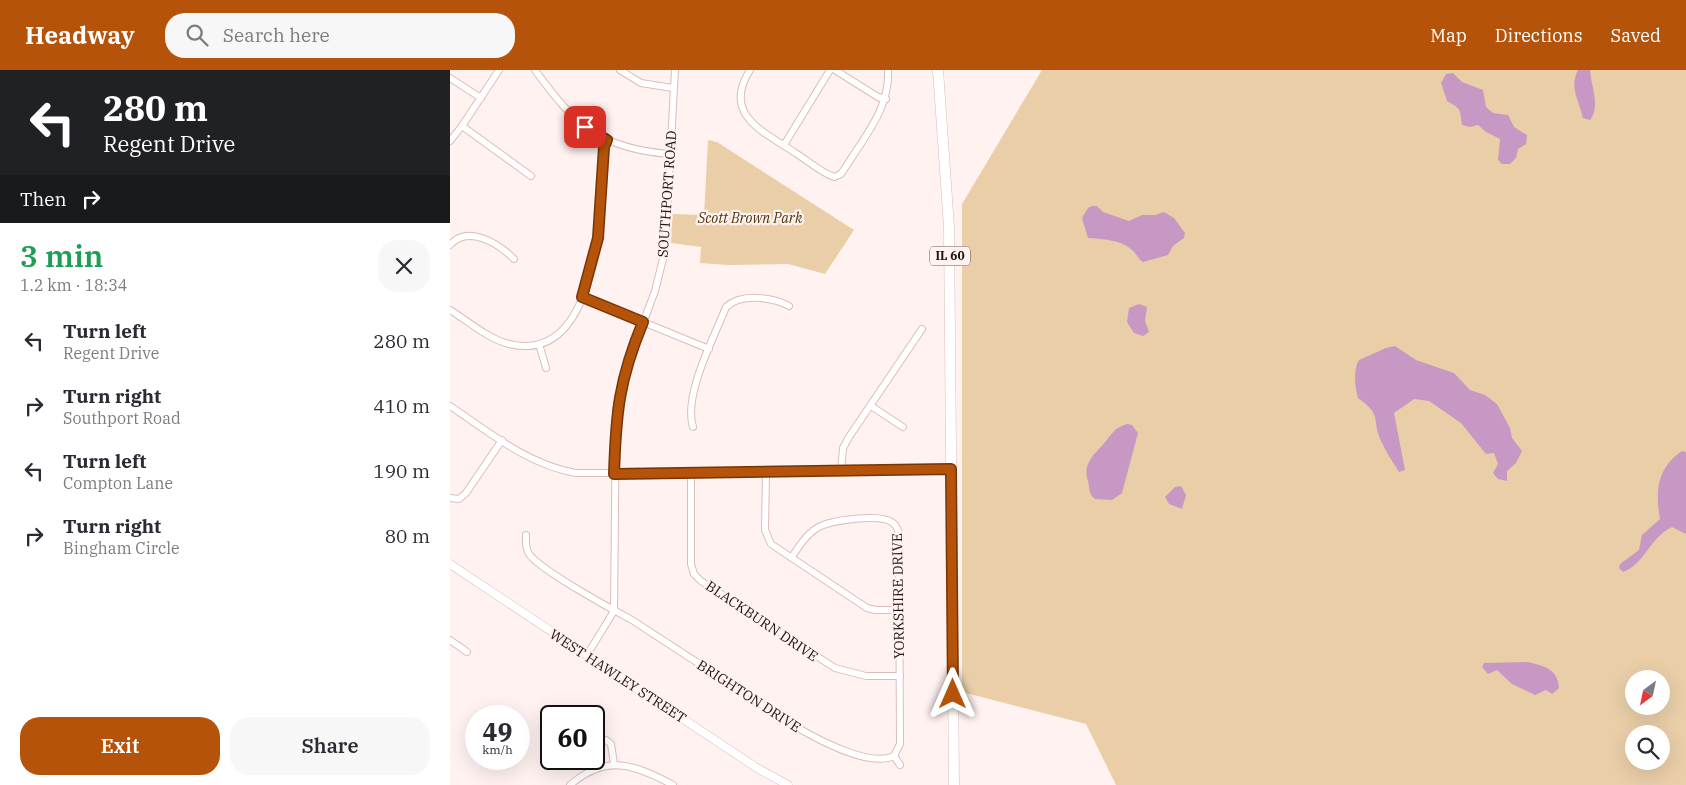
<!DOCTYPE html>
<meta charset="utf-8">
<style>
:root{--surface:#fff;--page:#f7f7f7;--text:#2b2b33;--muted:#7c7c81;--accent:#b45309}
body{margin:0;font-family:"IBM Plex Serif",serif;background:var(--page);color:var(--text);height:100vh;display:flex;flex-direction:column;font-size:19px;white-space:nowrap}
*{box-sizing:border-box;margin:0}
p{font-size:16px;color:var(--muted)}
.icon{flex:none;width:28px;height:28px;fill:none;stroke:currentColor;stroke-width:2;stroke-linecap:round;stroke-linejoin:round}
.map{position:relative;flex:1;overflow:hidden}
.sheet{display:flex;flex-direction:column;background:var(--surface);width:450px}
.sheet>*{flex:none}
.hud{background:#202124;color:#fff;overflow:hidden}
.needle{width:32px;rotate:213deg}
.tools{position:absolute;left:1175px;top:600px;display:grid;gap:10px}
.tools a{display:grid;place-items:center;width:45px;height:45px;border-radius:50%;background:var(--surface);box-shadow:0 5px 20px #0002;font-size:25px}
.speed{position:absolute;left:15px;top:635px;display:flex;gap:10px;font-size:25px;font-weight:700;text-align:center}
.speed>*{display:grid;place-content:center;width:65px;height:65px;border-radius:50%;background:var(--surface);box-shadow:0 5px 20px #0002;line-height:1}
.speed small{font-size:12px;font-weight:400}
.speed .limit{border:2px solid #111;border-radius:8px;background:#fff;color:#111}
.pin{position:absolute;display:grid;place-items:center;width:42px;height:42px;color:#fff;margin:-21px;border-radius:10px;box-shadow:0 2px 8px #0006}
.me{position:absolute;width:55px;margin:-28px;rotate:0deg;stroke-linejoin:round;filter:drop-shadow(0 0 4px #0008)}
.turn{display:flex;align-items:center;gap:18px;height:105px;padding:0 20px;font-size:22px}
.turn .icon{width:65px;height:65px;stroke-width:2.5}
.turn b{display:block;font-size:35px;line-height:42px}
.then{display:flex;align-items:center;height:48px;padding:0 20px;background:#0003;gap:10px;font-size:19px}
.round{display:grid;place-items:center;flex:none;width:52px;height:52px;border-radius:20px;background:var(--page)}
.head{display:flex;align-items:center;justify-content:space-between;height:85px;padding:0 20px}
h1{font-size:30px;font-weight:600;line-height:38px;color:#1e9e55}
.cta{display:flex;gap:10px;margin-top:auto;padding:10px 20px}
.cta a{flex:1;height:58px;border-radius:20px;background:var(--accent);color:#fff;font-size:20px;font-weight:600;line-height:58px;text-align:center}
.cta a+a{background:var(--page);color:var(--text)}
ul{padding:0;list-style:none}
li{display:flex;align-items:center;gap:15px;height:65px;padding:0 20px}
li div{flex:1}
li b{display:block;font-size:19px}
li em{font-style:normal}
header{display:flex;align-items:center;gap:30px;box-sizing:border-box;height:70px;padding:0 25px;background:var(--accent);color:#fff}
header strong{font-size:24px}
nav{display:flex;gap:28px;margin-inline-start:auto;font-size:18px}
.search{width:350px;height:45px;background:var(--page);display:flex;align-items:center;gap:12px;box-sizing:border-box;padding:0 18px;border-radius:20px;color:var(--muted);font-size:19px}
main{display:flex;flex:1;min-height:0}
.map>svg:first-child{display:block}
.green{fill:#e9cea8;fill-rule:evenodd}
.water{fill:#c798c4}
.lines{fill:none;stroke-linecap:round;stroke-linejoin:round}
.minor-casing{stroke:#dcbdbb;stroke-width:8}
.tertiary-casing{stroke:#dcbdbb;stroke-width:9}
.primary-casing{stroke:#dcbdbb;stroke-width:11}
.minor{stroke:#fff;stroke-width:6}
.tertiary{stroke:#fff;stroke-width:8}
.primary{stroke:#fff;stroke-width:10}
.route-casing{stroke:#753606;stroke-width:12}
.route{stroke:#b45309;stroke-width:9}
.labels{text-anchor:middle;stroke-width:4.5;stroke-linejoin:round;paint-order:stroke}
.shield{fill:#fff2f1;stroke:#625756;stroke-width:1}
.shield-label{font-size:12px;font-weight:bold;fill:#1f1514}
.street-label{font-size:14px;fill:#1f1514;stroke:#fff2f1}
.park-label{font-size:14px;font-style:italic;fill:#4e3509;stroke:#fff2f1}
</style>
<header>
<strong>Headway</strong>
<div class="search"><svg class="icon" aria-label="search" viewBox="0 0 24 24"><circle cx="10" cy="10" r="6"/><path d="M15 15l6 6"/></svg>Search here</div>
<nav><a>Map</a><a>Directions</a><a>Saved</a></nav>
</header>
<main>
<section class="sheet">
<div class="hud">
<div class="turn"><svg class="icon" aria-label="left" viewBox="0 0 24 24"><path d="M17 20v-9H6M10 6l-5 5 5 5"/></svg><div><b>280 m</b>Regent Drive</div></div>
<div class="then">Then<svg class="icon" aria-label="right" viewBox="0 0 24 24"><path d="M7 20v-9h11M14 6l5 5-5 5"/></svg></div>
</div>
<div class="head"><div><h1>3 min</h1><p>1.2 km · 18:34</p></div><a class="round"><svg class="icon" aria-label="close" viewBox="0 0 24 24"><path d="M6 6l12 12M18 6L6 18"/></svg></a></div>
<ul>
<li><svg class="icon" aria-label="left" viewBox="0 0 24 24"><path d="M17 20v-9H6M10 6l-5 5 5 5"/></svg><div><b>Turn left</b><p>Regent Drive</p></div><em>280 m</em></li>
<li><svg class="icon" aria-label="right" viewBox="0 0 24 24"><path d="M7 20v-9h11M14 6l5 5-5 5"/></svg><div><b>Turn right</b><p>Southport Road</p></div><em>410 m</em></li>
<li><svg class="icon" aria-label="left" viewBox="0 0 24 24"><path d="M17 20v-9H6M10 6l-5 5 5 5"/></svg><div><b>Turn left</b><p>Compton Lane</p></div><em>190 m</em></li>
<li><svg class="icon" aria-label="right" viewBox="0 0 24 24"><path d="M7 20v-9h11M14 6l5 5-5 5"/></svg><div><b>Turn right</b><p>Bingham Circle</p></div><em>80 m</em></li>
</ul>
<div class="cta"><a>Exit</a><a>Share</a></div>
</section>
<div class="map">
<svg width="1236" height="715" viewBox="0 0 1236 715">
<rect width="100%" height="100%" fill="#fff2f1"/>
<g class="green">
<path d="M 592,0 L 1236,0 L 1236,715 L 666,715 L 636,654 L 512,622 L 512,134 ZM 1184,609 L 1211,609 L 1211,636 L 1184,636 ZM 1184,664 L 1211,664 L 1211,691 L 1184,691 Z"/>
<path d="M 258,70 L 267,72 L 404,160 L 375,204 L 338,194 L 278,195 L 250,193 L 251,177 L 221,173 L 222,144 L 254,145 Z"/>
</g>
<g class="water">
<path d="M 1128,0 L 1140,0 C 1141,16 1151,37 1140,50 L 1133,48 C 1129,30 1119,18 1128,0 Z"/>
<path d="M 1003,3 L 1012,12 L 1033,20 L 1036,37 L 1043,43 L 1058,45 L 1064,57 L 1077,65 L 1076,74 L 1068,79 L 1066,88 L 1060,94 L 1052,94 L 1048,90 L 1050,69 L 1036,62 L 1028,55 L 1020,57 L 1012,55 C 1010,38 1011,39 997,31 L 991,13 L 996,4 Z"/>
<path d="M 642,136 L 647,136 L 653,142 L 679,151 L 692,145 L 705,145 L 714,142 L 724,148 L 735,163 L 734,168 L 723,176 L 718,185 L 693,192 C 688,189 687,184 682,180 C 672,170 652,169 638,168 L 632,148 L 638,138 Z"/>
<path d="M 689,234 L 697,237 L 695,251 L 699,262 L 693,266 L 684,263 L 677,252 L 679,238 Z"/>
<path d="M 945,276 L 966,290 L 1004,303 L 1020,320 L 1035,325 L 1047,334 L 1060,358 L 1062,368 L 1072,381 L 1066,393 L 1057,401 L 1057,411 L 1048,409 L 1043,403 L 1048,394 L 1044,383 L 1036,384 L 1011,353 L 979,331 L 964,329 L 944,343 L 955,400 L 949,402 C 943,392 936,382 931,371 C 921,348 933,346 908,328 C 905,318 903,299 909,290 L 936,278 Z"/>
<path d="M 677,354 L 682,355 L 688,363 L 672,423 L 662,430 L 645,429 C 638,423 640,419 638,411 C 632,393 645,384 656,371 C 663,362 666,357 677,354 Z"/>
<path d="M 1232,381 L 1236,382 L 1236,464 L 1222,457 C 1200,467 1195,494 1173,502 L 1169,498 L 1170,494 L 1189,480 L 1192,465 L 1210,449 C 1205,421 1207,398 1232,381 Z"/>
<path d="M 731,416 L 736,425 L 732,439 L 719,434 L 715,427 L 725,417 Z"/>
<path d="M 1078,592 C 1094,596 1108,599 1109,618 L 1102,624 L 1096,620 L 1085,625 L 1062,614 L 1047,600 L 1038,604 L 1032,597 L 1034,593 Z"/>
</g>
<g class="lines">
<g class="minor-casing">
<g id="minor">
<path d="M 85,0 C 124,54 150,79 220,84"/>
<path d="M 170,0 L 191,13 L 223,18"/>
<path d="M 300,0 C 272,44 312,61 344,82 C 357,90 370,102 384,107 L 391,104 L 395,98 C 415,66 440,38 438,0"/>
<path d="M 385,0 L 428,27 L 436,29"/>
<path d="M 0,8 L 31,28"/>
<path d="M 12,56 L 81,106"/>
<path d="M 0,71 L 12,56 L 49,0"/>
<path d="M 334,75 L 380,0"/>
<path d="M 0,175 C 18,154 49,174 64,189"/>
<path d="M 132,227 L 259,279"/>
<path d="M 0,240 C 18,251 38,269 59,274 C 151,296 151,133 154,77 L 157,70"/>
<path d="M 89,274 L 96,298"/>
<path d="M 0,336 C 39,362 78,395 126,403 L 316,403 L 501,399"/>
<path d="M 421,336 L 453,357"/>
<path d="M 243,357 C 233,325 264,268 276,237 C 291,223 323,227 339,236"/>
<path d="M 391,401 L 393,378 L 399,367 L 472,259"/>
<path d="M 241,403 L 241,494 L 244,504 L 251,511 L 385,598 L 416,606 L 450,606"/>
<path d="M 316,403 L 315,460 L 321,474 L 417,538 L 426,540 L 449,540"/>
<path d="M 0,428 L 9,429 L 16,423 L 52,370"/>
<path d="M 76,465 C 76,472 75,478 79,484 C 90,500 163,540 182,550 L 343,655 C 365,668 419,698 444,686 L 450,674 L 449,471 C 449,464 449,458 443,453 C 432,443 380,450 367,458 C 356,465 349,476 342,487"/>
<path d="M 0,570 L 17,582"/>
<path d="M 137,585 L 164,541 L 166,340 L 174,304 L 205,221 L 215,181 L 225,0"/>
<path d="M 444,686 L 450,695"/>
<path d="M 150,697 L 146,676 L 149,671 L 156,670 L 161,674 L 164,694"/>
<path d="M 120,715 C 156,684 184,694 223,715"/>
</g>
</g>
<g class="tertiary-casing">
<path id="tertiary" d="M 0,494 L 307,698 L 338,715"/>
</g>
<g class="primary-casing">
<path id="primary" d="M 488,0 L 499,157 L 504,715"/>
</g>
<use href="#minor" class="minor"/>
<use href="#tertiary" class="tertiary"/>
<use href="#primary" class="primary"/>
</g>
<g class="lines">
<g class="route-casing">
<path id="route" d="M 135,57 L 157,70 L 154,77 L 148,168 L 132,227 L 193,252 C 169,310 166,342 164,404 L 501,399 L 503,624"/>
</g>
<use href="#route" class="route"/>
</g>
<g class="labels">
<rect class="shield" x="480" y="176.5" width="40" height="19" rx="4"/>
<g class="shield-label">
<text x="500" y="190">IL 60</text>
</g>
<g class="street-label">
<text transform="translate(217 124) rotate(-86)" y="5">SOUTHPORT ROAD</text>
<text transform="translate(448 526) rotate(-91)" y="5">YORKSHIRE DRIVE</text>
<text transform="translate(312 551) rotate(34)" y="5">BLACKBURN DRIVE</text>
<text transform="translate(168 606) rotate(33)" y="5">WEST HAWLEY STREET</text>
<text transform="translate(299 626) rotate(33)" y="5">BRIGHTON DRIVE</text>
</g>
<g class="park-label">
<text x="300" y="153">Scott Brown Park</text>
</g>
</g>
</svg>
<div class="tools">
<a><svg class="needle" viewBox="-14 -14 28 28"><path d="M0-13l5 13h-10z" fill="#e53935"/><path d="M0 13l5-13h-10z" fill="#7c7c81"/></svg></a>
<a><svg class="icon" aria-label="search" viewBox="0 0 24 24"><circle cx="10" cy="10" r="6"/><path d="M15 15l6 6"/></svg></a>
</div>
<div class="speed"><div>49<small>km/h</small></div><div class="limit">60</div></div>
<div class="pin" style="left:135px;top:57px;background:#d93025"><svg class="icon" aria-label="arrive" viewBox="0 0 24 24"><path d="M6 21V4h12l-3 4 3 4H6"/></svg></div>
<svg class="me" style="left:503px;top:624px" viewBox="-20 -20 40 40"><path d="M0-17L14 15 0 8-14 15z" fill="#b45309" stroke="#fff" stroke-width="4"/></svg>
</div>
</main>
